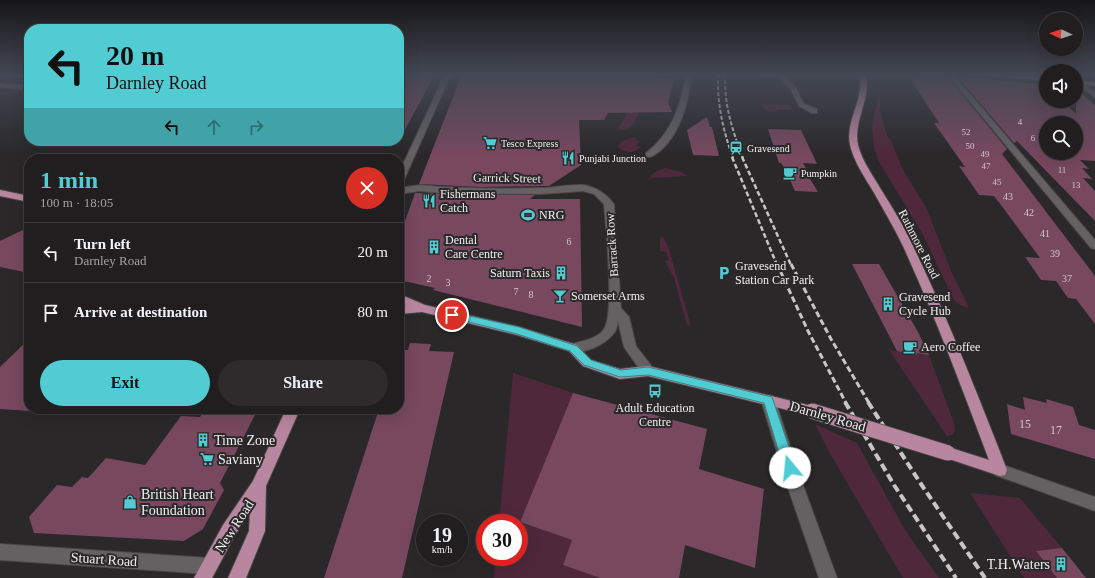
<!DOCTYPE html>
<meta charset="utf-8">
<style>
:root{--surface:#201e1f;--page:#2d2b2c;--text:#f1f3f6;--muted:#a2a2a4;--line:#3d3c3d;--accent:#51ccd3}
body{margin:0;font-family:Georgia,serif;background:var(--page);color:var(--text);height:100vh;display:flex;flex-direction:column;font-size:15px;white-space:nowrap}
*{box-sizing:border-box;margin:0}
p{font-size:13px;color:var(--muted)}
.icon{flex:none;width:22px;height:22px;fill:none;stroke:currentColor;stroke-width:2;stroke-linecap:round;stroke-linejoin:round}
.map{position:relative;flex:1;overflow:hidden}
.details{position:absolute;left:24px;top:154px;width:380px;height:260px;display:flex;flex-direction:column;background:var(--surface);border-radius:16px;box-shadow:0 4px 16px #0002,0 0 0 1px var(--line)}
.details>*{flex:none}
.top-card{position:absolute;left:24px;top:24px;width:380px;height:122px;border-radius:16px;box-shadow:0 4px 16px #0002,0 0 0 1px var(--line);background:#51ccd3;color:#111;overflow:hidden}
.needle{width:26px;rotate:274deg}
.controls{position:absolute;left:1039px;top:12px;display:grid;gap:8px}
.controls a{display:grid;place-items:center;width:44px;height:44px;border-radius:50%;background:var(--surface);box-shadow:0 4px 16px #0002,0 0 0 1px var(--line);font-size:20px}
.speed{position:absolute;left:416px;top:514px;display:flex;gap:8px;font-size:20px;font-weight:700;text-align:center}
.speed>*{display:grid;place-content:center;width:52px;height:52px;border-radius:50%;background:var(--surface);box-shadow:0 4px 16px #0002,0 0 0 1px var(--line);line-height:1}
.speed small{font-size:10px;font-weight:400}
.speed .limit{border:6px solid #d22;background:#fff;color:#111}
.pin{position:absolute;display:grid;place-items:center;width:34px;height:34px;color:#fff;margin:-17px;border:2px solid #fff;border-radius:50%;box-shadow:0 1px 4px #0007}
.me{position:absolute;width:44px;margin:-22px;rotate:343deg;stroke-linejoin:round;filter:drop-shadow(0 0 3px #0008)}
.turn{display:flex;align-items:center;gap:14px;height:84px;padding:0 16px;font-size:18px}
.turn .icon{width:52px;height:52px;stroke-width:2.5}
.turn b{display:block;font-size:28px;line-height:34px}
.lanes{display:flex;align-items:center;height:38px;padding:0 16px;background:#0003;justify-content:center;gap:20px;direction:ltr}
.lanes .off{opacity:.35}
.round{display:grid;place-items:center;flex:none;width:42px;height:42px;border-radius:21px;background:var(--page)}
.head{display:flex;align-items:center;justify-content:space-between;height:68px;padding:0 16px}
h1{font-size:24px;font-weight:700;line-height:30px;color:var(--accent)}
.button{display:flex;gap:8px;margin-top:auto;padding:8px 16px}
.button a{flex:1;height:46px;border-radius:24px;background:var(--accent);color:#111;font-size:16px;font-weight:700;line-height:46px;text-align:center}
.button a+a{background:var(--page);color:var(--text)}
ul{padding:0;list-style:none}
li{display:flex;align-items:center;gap:12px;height:60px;padding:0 16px;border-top:1px solid var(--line)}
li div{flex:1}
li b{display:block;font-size:15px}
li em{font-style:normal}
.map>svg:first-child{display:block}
.green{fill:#4f283b}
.building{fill:#77485e;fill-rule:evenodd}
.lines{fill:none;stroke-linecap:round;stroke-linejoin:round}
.pedestrian-casing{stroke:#484647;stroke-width:2}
.minor-casing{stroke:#484647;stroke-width:2}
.tertiary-casing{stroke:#484647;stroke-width:2}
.secondary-casing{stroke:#484647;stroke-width:2}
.primary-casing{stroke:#484647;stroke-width:2}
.pedestrian{fill:#656163;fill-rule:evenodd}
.minor{fill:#656163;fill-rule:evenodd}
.tertiary{fill:#656163;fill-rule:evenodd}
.secondary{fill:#656163;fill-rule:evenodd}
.primary{fill:#b8869e;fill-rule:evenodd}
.rail-far3{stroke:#c7c5c6;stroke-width:2;stroke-dasharray:4 2;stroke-linecap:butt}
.rail-far2{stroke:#c7c5c6;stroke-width:2.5;stroke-dasharray:5 2.5;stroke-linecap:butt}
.rail-far1{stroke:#c7c5c6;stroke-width:3;stroke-dasharray:6 3;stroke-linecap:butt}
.rail{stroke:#c7c5c6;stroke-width:4;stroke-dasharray:8 4;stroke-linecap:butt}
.primary-bridge-casing{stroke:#484647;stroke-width:17;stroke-linecap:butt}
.primary-bridge{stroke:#b8869e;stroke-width:15}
.route{fill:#51ccd3;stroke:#358589}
.labels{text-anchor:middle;stroke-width:4;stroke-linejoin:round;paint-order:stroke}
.far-number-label{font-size:9px;fill:#d2c5cc}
.far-poi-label{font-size:10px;fill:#f1eff0;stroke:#2a2829;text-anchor:start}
.number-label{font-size:10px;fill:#d2c5cc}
.street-label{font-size:12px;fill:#f1eff0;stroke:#2a2829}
.poi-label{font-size:12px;fill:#f1eff0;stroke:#2a2829;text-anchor:start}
.near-number-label{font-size:12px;fill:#d2c5cc}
.near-street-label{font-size:14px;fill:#f1eff0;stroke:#2a2829}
.near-poi-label{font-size:14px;fill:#f1eff0;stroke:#2a2829;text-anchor:start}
</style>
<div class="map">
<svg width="1095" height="578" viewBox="0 0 1095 578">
<rect width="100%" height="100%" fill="#2a2829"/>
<g class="green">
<path d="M 879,94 L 880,94 L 880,110 L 887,136 L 891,141 L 903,170 L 927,209 L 951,271 L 969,308 L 960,305 L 954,300 L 922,233 L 878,160 L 874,148 L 872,125 Z"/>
<path d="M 761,104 L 790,105 L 792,110 L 777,110 L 777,112 L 767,111 Z"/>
<path d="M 628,111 L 639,112 C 636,121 631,130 621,130 L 619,128 Z"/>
<path d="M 634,137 L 639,142 L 636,146 L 641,147 C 635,154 626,153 619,148 L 618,146 L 621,142 Z"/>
<path d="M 666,168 L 681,172 L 688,176 L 652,178 L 650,176 L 657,171 Z"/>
<path d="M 663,237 L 669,249 L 691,326 L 687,325 L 674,278 L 666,263 L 665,261 L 669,260 L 666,252 L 660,251 L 660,238 Z"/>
<path d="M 889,350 L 917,355 L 917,353 L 929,355 L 954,423 L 955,431 L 952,435 L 947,436 Z"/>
<path d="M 513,373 L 573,393 L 520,522 L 572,540 L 563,565 L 600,578 L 494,578 L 495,557 L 519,557 L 519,523 L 499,523 Z"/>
<path d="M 815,424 L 857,443 L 905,530 L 939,578 L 903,578 L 829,452 Z"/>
<path d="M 970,493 L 1020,498 L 1062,548 L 1036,551 L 1057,578 L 1024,578 Z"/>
</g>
<g class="building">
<path d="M 399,74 L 435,74 L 399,141 Z"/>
<path d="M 462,74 L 657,74 L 659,79 L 674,79 L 668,102 L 672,112 L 608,113 L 604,120 L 579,120 L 581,165 L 549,186 L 480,187 L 419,184 Z"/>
<path d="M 917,74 L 946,75 L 1007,149 L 1002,154 L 1095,276 L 1095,324 L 1076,299 L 1068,298 L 1056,281 L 1041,280 L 1025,257 L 1040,258 L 1004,209 L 994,196 L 979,195 L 959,166 L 965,167 L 934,123 L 939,123 L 909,77 L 920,77 Z"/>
<path d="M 957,76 L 1046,85 L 1046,101 L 1063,101 L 1076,114 L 1076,89 L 1095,105 L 1095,161 L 1080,160 L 1089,169 L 1082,168 L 1092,179 L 1083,178 L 1095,191 L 1095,221 L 1017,141 L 1014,143 ZM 1046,123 L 1076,123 L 1076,153 L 1046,153 Z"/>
<path d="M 707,117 L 710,127 L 712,127 L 719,156 L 693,155 L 687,130 Z"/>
<path d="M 768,129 L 801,130 L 817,164 L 803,163 L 807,170 L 804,169 L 818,192 L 795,191 L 785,169 L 781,163 L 779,163 Z"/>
<path d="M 415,193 L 535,195 L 530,199 L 580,199 L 582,327 L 433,290 L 435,288 L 399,280 L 399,238 Z"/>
<path d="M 29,227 L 29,273 L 0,267 L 0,241 Z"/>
<path d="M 852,264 L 879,264 L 918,332 L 929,355 L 917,353 L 917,355 L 897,351 Z"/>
<path d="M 29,339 L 29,411 L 0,409 L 0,367 Z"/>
<path d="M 410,343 L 431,344 L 429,351 L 454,352 L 402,578 L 324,578 L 379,409 L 399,409 L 399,350 L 408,350 Z"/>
<path d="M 573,393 L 707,429 L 699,469 L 764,489 L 755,568 L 685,545 L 679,578 L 600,578 L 563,565 L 572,540 L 520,522 Z"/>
<path d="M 1023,397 L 1047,403 L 1046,399 L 1073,407 L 1079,425 L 1095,430 L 1095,459 L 1011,434 L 1007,404 L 1025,410 Z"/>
<path d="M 205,409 L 258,409 L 220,483 L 224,490 L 203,529 L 184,541 L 34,533 L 29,517 L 57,485 L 72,487 L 82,477 L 88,478 L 106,458 L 145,465 L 181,416 L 200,417 Z"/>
<path d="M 1062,548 L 1086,578 L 1057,578 L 1036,551 Z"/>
</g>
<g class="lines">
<g class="pedestrian-casing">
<g id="pedestrian">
<path d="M 445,74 L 451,74 L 403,182 L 399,185 L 399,173 Z"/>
<path d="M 0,83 L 29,86 L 29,90 L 0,87 Z"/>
</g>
</g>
<g class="minor-casing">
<g id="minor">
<path d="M 686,74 L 692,74 C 688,101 682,132 660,151 C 655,154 652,158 646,157 L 646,153 C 672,133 681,105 686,74 Z"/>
<path d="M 776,74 L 783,74 L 796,88 L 804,104 L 817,109 L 817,113 L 811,113 L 799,106 L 791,90 Z"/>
<path d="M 947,74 L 953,74 L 1095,240 L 1095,249 L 1091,248 Z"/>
<path d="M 1078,82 L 1082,82 L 1095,92 L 1095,98 L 1078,84 Z"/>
<path d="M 420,185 C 459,189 500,189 540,188 C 554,188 569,184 583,185 C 597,187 606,194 614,204 L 621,308 L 629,317 L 636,346 L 653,368 L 654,371 L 653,374 L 648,376 L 643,374 L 624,347 L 618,321 C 617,325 617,330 614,333 C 605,345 583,355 569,351 L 567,348 L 569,345 C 580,341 597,340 604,329 C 615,313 606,228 604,204 L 594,194 L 583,191 L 541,194 L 439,193 L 420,191 L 399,194 L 399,188 Z"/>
<path d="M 768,395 L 773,396 L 775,400 L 803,485 L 837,578 L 819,578 L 787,485 L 761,400 L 763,396 Z"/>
</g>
</g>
<g class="tertiary-casing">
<path id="tertiary" d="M 1000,464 L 1095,497 L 1095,511 L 995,475 L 993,470 L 995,465 Z"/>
</g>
<g class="secondary-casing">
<path id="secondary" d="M 0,544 L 209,558 L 215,560 L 217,566 L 215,572 L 209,574 L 0,560 Z"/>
</g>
<g class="primary-casing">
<g id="primary">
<path d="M 860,74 L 866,74 C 871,101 853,120 858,145 C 862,161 872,174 880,188 C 892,207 904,226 913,246 C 948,319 978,395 1007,470 L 1005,475 L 1000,476 L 943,457 L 941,453 L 943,449 L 948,447 L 989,460 C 962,388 935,316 903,246 C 894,227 883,209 873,191 C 864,176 854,162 850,145 C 845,120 864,102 860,74 Z"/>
<path d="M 992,74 L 1015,74 L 1046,77 L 1046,81 L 995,76 Z"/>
<path d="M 1076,80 L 1095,82 L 1095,86 L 1076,84 Z"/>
<path d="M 0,190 L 29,196 L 29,202 L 0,196 Z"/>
<path d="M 399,294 L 425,305 L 519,327 L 577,345 L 591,360 L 620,369 L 648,366 L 812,406 L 817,407 L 819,411 L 817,415 L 812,416 L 648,376 L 620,379 L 583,366 L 569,351 L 517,335 L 422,312 L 399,314 L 399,306 L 406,306 L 399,302 Z"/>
<path d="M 286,409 L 300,409 L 266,486 L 265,531 L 246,578 L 228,578 L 249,531 L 250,512 L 235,535 L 212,578 L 194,578 L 223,525 L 253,481 Z"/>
</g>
</g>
<use href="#pedestrian" class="pedestrian"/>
<use href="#minor" class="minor"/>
<use href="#tertiary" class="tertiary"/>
<use href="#secondary" class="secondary"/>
<use href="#primary" class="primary"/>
<g class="rail-far3">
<path d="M 718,74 C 717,104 723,130 733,158"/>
<path d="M 725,74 C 724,104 732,130 743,158"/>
</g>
<g class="rail-far2">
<path d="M 732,157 L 777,265"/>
<path d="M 742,157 L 791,265"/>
</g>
<g class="rail-far1">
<path d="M 777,264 L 808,331 L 846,403"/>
<path d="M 791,264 L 831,339 L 869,403"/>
</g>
<g class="rail">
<path d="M 845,402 L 894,485 L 956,578"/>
<path d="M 868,402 L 921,484 L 985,578"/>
</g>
<g class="primary-bridge-casing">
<path id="primary-bridge" d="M 812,411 L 948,453"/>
</g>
<use href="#primary-bridge" class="primary-bridge"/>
</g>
<linearGradient id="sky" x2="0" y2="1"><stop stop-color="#171617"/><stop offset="0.48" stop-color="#444854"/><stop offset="1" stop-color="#444854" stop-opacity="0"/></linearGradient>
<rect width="1095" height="155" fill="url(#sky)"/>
<path class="route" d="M 452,312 L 519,327 L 577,346 L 591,360 L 621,370 L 648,367 L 772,397 L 796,468 L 794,472 L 790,474 L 785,472 L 764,403 L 648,375 L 620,377 L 584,365 L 570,351 L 517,334 L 449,317 L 447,315 Z"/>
<defs>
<g id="supermarket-bare" transform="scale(1.08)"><path d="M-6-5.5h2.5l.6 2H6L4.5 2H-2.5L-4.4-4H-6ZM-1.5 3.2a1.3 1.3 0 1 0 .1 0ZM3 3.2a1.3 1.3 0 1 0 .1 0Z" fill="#51ccd3" stroke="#2a2829" stroke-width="2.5" paint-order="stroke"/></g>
<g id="station-bare" transform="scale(1.08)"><path d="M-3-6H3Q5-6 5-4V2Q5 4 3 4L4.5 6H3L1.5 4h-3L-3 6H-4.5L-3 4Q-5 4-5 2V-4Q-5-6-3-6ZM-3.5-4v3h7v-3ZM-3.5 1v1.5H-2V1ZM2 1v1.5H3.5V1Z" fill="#51ccd3" stroke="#2a2829" stroke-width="2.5" paint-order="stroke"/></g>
<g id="restaurant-bare" transform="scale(1.08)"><path d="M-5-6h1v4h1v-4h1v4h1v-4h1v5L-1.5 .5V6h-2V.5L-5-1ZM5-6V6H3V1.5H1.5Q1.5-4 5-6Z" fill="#51ccd3" stroke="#2a2829" stroke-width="2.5" paint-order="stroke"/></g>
<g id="cafe-bare" transform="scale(1.08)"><path d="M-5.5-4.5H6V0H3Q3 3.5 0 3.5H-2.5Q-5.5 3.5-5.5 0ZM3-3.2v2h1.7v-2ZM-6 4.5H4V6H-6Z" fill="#51ccd3" stroke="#2a2829" stroke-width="2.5" paint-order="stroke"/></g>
<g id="stadium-bare" transform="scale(1.08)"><path d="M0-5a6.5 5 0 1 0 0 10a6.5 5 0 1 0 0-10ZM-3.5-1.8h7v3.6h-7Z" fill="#51ccd3" stroke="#2a2829" stroke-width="2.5" paint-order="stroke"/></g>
<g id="building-bare" transform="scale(1.08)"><path d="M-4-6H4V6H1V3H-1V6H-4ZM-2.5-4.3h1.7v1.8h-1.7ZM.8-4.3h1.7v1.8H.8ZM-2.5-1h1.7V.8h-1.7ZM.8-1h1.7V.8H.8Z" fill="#51ccd3" stroke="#2a2829" stroke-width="2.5" paint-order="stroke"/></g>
<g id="parking-bare" transform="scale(1.08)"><path d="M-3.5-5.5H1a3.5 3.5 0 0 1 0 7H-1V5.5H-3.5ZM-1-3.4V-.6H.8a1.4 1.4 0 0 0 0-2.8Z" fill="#51ccd3" stroke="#2a2829" stroke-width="2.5" paint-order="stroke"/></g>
<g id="bar-bare" transform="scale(1.08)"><path d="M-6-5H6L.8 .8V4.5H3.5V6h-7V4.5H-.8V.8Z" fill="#51ccd3" stroke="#2a2829" stroke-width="2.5" paint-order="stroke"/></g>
<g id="bus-bare" transform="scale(1.08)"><path d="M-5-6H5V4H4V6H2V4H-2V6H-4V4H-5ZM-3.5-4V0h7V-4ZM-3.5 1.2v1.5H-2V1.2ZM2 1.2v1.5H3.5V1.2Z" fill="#51ccd3" stroke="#2a2829" stroke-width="2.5" paint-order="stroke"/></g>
<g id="shop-bare" transform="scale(1.08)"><path d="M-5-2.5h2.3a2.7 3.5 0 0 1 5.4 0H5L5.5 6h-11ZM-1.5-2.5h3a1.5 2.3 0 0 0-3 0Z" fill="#51ccd3" stroke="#2a2829" stroke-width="2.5" paint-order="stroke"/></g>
</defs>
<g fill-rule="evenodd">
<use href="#supermarket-bare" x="490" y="143"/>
<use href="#station-bare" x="736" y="148"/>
<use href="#restaurant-bare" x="568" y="158"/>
<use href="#cafe-bare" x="790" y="173"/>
<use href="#restaurant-bare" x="429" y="201"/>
<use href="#stadium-bare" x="528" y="215"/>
<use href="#building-bare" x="434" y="247"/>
<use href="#building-bare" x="561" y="273"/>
<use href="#parking-bare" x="724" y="273"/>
<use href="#bar-bare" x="560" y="296"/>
<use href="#building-bare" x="888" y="304"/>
<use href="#cafe-bare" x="910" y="347"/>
<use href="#bus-bare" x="655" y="391"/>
<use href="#building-bare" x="203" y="440"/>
<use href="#supermarket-bare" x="207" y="459"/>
<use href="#shop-bare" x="130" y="502"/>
<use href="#building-bare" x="1061" y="564"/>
</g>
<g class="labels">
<g class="far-number-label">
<text x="1020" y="125">4</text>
<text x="966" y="135">52</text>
<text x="1033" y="141">6</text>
<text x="970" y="149">50</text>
<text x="985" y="157">49</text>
<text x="986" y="169">47</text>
<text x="1062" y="173">11</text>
<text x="997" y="185">45</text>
<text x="1076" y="188">13</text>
</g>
<g class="far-poi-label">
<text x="501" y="147">Tesco Express</text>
<text x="747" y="152">Gravesend</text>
<text x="579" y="162">Punjabi Junction</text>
<text x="801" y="177">Pumpkin</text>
</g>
<g class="number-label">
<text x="1008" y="200">43</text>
<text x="1029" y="216">42</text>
<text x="1045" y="237">41</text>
<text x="569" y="245">6</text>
<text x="1055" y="257">39</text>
<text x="429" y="282">2</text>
<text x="1067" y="282">37</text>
<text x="448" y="286">3</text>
<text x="516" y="295">7</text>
<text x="531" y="298">8</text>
</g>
<g class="street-label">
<text transform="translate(507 178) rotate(1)" y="4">Garrick Street</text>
<text transform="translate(919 244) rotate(63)" y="4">Rathmore Road</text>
<text transform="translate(612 245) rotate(-94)" y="4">Barrack Row</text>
</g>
<g class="poi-label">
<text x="440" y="198">Fishermans<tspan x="440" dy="14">Catch</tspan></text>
<text x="539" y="219">NRG</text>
<text x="445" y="244">Dental<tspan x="445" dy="14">Care Centre</tspan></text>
<text x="735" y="270">Gravesend<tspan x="735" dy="14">Station Car Park</tspan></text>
<text x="550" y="277" text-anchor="end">Saturn Taxis</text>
<text x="571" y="300">Somerset Arms</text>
<text x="899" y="301">Gravesend<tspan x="899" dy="14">Cycle Hub</tspan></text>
<text x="921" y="351">Aero Coffee</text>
<text x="655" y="412" text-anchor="middle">Adult Education<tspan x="655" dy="14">Centre</tspan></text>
</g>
<g class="near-number-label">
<text x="1025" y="428">15</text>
<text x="1056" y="434">17</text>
</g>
<g class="near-street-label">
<text transform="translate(828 416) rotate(16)" y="5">Darnley Road</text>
<text transform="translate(234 526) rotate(-57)" y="5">New Road</text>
<text transform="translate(104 559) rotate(4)" y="5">Stuart Road</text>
</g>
<g class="near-poi-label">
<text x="214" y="445">Time Zone</text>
<text x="218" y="464">Saviany</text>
<text x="141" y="499">British Heart<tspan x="141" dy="16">Foundation</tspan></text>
<text x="1050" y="569" text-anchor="end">T.H.Waters</text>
</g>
</g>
</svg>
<div class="controls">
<a><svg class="needle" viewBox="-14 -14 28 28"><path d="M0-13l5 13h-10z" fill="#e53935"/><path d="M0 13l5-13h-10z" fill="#a2a2a4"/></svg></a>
<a><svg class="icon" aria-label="sound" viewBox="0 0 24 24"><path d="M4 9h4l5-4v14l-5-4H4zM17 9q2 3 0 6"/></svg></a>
<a><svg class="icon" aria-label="search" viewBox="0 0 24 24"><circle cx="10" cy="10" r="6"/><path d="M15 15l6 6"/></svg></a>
</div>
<div class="speed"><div>19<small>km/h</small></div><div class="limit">30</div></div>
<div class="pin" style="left:452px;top:315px;background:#d93025"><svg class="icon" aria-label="arrive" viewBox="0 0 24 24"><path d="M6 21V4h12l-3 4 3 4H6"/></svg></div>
<svg class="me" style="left:790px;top:468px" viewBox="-20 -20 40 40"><circle r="19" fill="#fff"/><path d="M0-13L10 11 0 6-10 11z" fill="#51ccd3"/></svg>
<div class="top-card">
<div class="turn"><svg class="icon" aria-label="left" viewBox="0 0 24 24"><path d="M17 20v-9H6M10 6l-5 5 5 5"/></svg><div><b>20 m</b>Darnley Road</div></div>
<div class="lanes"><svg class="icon" aria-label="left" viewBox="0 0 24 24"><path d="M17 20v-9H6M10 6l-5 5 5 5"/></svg><svg class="icon off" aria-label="ahead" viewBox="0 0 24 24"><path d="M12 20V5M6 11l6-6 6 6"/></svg><svg class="icon off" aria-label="right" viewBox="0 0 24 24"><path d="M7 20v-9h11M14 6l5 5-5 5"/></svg></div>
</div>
<section class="details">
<div class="head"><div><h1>1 min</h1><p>100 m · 18:05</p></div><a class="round" style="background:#d93025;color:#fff"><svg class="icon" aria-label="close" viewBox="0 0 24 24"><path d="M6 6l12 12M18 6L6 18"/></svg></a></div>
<ul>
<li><svg class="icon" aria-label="left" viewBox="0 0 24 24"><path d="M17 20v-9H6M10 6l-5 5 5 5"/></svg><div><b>Turn left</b><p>Darnley Road</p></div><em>20 m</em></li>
<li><svg class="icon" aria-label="arrive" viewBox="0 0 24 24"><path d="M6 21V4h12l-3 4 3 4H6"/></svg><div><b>Arrive at destination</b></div><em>80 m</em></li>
</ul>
<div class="button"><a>Exit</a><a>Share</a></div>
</section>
</div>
